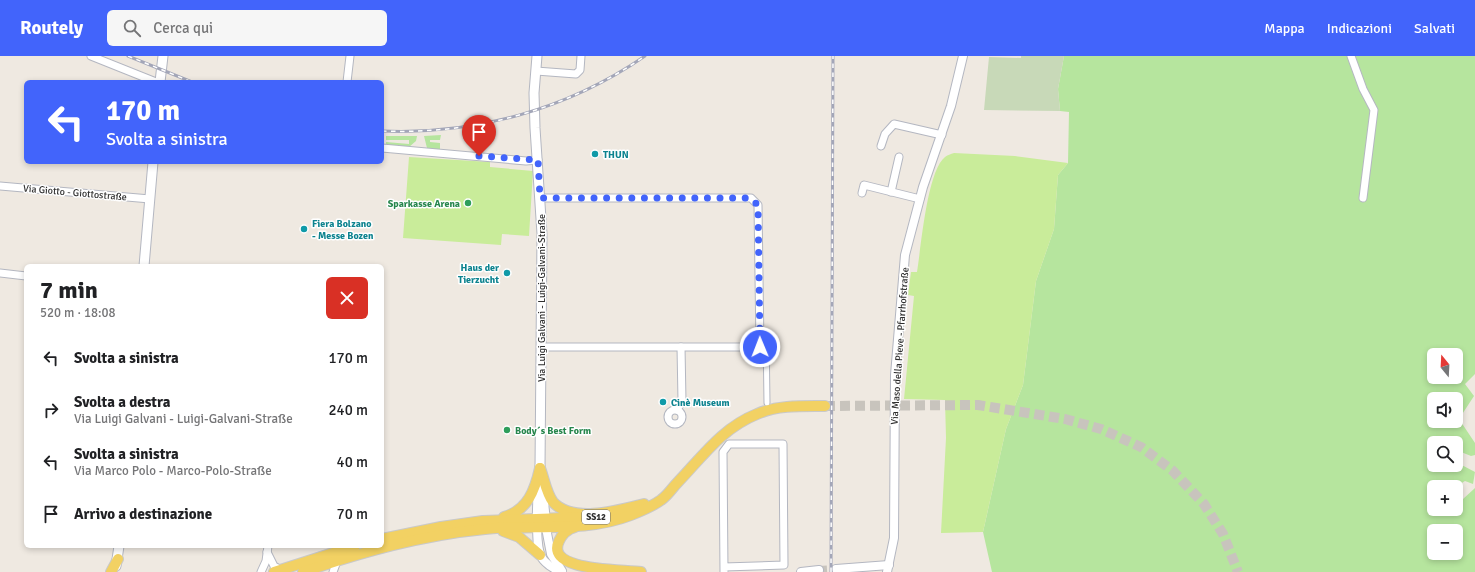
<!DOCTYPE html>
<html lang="it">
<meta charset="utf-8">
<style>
:root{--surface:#fff;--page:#f6f6f6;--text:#202124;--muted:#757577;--accent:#4264fb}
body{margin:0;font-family:Signika,sans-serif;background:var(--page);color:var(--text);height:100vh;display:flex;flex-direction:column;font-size:15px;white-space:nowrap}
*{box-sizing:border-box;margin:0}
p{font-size:13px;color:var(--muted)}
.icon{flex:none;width:22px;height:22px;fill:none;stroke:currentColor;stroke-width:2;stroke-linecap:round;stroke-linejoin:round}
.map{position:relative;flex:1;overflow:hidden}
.panel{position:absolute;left:24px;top:208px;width:360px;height:284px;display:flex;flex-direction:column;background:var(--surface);border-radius:6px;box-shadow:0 2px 6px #0003}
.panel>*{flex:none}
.top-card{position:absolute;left:24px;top:24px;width:360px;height:84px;border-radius:6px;box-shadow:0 2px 6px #0003;background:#4264fb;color:#fff;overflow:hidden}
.needle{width:26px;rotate:342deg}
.buttons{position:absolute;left:1427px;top:292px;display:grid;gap:8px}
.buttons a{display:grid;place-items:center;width:36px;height:36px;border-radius:6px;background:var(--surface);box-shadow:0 2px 6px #0003;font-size:20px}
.pin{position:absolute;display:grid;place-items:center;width:34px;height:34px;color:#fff;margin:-41px -17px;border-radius:50% 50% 50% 0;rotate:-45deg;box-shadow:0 0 4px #0007}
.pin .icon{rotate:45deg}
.me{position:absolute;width:44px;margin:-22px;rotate:359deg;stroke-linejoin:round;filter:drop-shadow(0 0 3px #0008)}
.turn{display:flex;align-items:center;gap:14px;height:84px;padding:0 16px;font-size:18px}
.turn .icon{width:52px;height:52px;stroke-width:2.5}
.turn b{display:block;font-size:28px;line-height:34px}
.round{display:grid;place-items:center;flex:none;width:42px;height:42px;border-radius:6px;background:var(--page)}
.head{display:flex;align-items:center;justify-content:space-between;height:68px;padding:0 16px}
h1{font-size:24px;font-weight:700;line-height:30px}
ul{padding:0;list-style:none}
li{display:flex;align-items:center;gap:12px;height:52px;padding:0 16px}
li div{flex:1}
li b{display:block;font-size:15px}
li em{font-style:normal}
header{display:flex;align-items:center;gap:24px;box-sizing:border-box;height:56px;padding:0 20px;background:var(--accent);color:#fff}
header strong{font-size:19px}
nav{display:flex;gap:22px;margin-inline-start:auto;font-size:14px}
.search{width:280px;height:36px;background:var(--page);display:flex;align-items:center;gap:10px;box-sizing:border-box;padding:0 14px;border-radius:6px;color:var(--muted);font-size:15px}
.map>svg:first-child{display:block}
.green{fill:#b6e59e;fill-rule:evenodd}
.cemetery{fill:#c8d9b8}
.pitch{fill:#c9ec9a}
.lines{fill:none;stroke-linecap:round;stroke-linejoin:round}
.tertiary-tunnel{stroke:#c8c4bd;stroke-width:8;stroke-dasharray:8 4;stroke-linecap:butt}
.primary-tunnel{stroke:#c8c4bd;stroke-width:10;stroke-dasharray:10 5;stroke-linecap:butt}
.pedestrian-casing{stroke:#b4b7c1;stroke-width:7}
.minor-casing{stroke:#b4b7c1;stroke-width:9}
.tertiary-casing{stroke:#b4b7c1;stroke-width:10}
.secondary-casing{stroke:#b4b7c1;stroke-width:11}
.primary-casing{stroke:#c9c9c9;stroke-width:12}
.pedestrian{stroke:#fff;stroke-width:5}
.minor{stroke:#fff;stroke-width:7}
.tertiary{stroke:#fff;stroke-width:8}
.secondary{stroke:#fff;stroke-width:9}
.primary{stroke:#f2d163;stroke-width:10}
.rail-casing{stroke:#a3a6b8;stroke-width:3}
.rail{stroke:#fff;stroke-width:1.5;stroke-dasharray:4.5;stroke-linecap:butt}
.route{stroke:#4264fb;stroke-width:7;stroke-dasharray:0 12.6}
.culture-dot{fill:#0f9aa8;stroke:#fff;stroke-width:1.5}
.leisure-dot{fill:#2e9e5b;stroke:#fff;stroke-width:1.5}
.labels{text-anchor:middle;stroke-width:3;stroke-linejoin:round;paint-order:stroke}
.shield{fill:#fff;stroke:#6d6d6d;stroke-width:1}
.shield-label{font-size:9px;font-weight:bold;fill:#2e2e2e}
.culture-label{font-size:10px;font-weight:bold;fill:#0d838f;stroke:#fff;text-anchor:start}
.street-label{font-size:10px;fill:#2e2e2e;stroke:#fff}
.leisure-label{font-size:10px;font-weight:bold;fill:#27864d;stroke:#fff;text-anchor:end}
</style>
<header>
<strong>Routely</strong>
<div class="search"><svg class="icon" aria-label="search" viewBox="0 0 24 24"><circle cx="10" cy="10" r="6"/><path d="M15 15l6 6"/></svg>Cerca qui</div>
<nav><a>Mappa</a><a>Indicazioni</a><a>Salvati</a></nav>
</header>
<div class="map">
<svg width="1475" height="516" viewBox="0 0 1475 516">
<rect width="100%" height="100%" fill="#efe9e1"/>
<g class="green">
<path d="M 1064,0 L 1475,0 L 1475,318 L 1465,328 L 1474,340 L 1459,363 L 1475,387 L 1475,399 L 1471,400 L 1456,394 L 1456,387 L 1434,387 L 1434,409 L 1456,409 L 1456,406 L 1475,416 L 1473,428 L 1465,425 L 1455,431 L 1434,431 L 1434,453 L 1456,453 L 1456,437 L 1463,443 L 1475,432 L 1475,516 L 992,516 L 983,476 L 1006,373 L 1023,329 L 1036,225 L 1054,173 L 1058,119 L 1068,107 L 1069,56 L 1060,55 L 1058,33 ZM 1434,299 L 1456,299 L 1456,321 L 1434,321 ZM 1434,343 L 1456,343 L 1456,365 L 1434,365 ZM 1434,475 L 1456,475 L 1456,497 L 1434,497 Z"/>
<path d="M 441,79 L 440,84 L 430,84 L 430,86 L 440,87 L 440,94 L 427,92 L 424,80 Z"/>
<path d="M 386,80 L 417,80 L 416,85 L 409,91 L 386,89 L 386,86 L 409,88 L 409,84 L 386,84 Z"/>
</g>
<path class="cemetery" d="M 1021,0 L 1064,0 L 1058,33 L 1060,55 L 984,54 L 989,1 L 1021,2 Z"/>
<g class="pitch">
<path d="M 954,97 L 1015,100 L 1068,107 L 1058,119 L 1054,173 L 1036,225 L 1023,329 L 1006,373 L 983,476 L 941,477 L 946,382 L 945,344 L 904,343 L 914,240 L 908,239 L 911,216 L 917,216 C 921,192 927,115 945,101 C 947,99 951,98 954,97 Z"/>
<path d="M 409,101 L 490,106 L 490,111 L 533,115 L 529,180 L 502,178 L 501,189 L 403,182 Z"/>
</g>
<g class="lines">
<path class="tertiary-tunnel" d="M 819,514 L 836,513"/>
<path class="primary-tunnel" d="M 825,350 L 978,349 L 1065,363 L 1101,373 L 1141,391 L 1173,415 L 1204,448 L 1223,478 L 1238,516"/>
<g class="pedestrian-casing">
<path id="pedestrian" d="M 760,277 L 766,277 L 767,347"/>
</g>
<g class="minor-casing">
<g id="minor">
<path d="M 91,0 L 156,26"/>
<path d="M 1351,0 L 1363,33 L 1374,54 L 1363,142"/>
<path d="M 536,15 L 576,18 L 580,14 L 581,0"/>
<path d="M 347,26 L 350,0"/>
<path d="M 881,90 L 885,78 L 894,68 L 942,79"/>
<path d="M 382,92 L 526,105 L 538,104"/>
<path d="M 0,130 L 150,143"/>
<path d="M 891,136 L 899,101"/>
<path d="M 862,137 L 864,129 L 920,143"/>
<path d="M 540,142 L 751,142 L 758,149 L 760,291 L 541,291"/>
<path d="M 0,217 L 26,220"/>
<path d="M 677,354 L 682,345 L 681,291"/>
<circle cx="675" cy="361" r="7"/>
<path d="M 267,496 L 274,510 L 281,514"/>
<path d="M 261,516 L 266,505 L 268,490"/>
<path d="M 333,516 L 336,508 L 335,505"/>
<path d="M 724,516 L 723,396 L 729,388 L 783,388 L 784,509 L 724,511"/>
</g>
</g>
<g class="tertiary-casing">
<g id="tertiary">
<path d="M 537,472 C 538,496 537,505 561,516"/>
<path d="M 546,472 L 551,498 L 562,515"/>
<path d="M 836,513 L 889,509"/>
<path d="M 801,516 L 819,514"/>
<path d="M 887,516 L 894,482 L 895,319 L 905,199 L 923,131 L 951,50 L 963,0"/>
</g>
</g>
<g class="secondary-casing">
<g id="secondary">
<path d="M 537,0 L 534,37 L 535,72 L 542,178 L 540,412 L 546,470"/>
<path d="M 160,26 L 163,0"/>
<path d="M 144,210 L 153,106"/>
<path d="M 537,470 L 538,437"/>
<path d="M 116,510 L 119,490"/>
</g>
</g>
<g class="primary-casing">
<g id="primary">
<path d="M 540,412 C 544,422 546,437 553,446 C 573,468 620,454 644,448"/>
<path d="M 504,461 C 528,454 535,434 540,412"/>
<path d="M 575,471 C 568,473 562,478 559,485 C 544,516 623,513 641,516"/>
<path d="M 503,475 L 519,481 L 540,499"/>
<path d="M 382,483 L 441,471 L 483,465 L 592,461"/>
<path d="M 111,516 L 118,503"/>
<path d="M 274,516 L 355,490"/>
<path d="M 303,516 C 362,496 422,479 485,473 C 533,468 585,477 631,459 C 641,455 653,450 661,444 C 668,439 672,432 678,426 C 702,401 722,372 757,358 C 778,349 802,350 825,350"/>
</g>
</g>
<use href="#pedestrian" class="pedestrian"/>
<use href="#minor" class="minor"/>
<use href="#tertiary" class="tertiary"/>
<use href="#secondary" class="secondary"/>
<use href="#primary" class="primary"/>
<g class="rail-casing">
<g id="rail">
<path d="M 128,0 L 192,26"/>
<path d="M 382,75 C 476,79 568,53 645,0"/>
<path d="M 831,516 L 833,0"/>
</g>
</g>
<use href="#rail" class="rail"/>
</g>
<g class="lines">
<path class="route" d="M 479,100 L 538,104 L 540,142 L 750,142 L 758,149 L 760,291"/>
</g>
<g class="culture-dot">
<circle cx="595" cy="98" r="4"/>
<circle cx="304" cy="173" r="4"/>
<circle cx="507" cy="217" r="4"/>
<circle cx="663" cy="346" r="4"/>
</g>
<g class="leisure-dot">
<circle cx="468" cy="147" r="4"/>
<circle cx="507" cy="374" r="4"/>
</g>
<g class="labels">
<rect class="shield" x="582" y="454" width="28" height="14" rx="3"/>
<g class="shield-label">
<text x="596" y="464">SS12</text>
</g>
<g class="culture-label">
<text x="603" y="102">THUN</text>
<text x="312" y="171">Fiera Bolzano<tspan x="312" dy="12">- Messe Bozen</tspan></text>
<text x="499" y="215" text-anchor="end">Haus der<tspan x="499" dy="12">Tierzucht</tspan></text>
<text x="671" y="350">Cinè Museum</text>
</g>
<g class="street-label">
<text transform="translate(75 136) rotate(5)" y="4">Via Giotto - Giottostraße</text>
<text transform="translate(541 242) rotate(-90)" y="4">Via Luigi Galvani - Luigi-Galvani-Straße</text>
<text transform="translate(899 290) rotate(-86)" y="4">Via Maso della Pieve - Pfarrhofstraße</text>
</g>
<g class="leisure-label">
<text x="460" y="151">Sparkasse Arena</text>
<text x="515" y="378" text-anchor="start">Body´s Best Form</text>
</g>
</g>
</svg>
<div class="buttons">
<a><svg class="needle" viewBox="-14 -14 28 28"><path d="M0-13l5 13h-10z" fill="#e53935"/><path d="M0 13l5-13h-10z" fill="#757577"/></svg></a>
<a><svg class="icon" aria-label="sound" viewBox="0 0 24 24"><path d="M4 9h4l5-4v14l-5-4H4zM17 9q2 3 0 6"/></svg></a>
<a><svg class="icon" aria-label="search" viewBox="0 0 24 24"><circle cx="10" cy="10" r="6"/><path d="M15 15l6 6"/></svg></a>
<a>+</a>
<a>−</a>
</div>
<div class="pin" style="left:479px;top:100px;background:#d93025"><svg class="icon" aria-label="arrive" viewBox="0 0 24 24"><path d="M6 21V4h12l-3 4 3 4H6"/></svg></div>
<svg class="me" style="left:760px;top:291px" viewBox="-20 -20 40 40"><circle r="17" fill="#4264fb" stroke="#fff" stroke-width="3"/><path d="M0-11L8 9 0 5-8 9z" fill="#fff"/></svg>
<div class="top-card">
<div class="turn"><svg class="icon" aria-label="left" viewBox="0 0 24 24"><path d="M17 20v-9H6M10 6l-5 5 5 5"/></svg><div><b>170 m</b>Svolta a sinistra</div></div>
</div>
<section class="panel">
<div class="head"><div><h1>7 min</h1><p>520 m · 18:08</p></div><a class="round" style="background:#d93025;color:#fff"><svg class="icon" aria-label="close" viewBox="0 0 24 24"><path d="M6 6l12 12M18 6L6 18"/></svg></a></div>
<ul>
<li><svg class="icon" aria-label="left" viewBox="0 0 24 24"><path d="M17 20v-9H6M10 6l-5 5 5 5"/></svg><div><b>Svolta a sinistra</b></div><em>170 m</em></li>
<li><svg class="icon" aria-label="right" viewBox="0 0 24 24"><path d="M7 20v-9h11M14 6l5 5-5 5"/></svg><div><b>Svolta a destra</b><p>Via Luigi Galvani - Luigi-Galvani-Straße</p></div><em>240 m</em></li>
<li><svg class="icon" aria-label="left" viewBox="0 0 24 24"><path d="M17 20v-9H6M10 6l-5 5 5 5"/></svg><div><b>Svolta a sinistra</b><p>Via Marco Polo - Marco-Polo-Straße</p></div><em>40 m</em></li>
<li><svg class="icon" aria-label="arrive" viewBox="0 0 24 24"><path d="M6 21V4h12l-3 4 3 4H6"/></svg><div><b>Arrivo a destinazione</b></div><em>70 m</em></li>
</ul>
</section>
</div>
